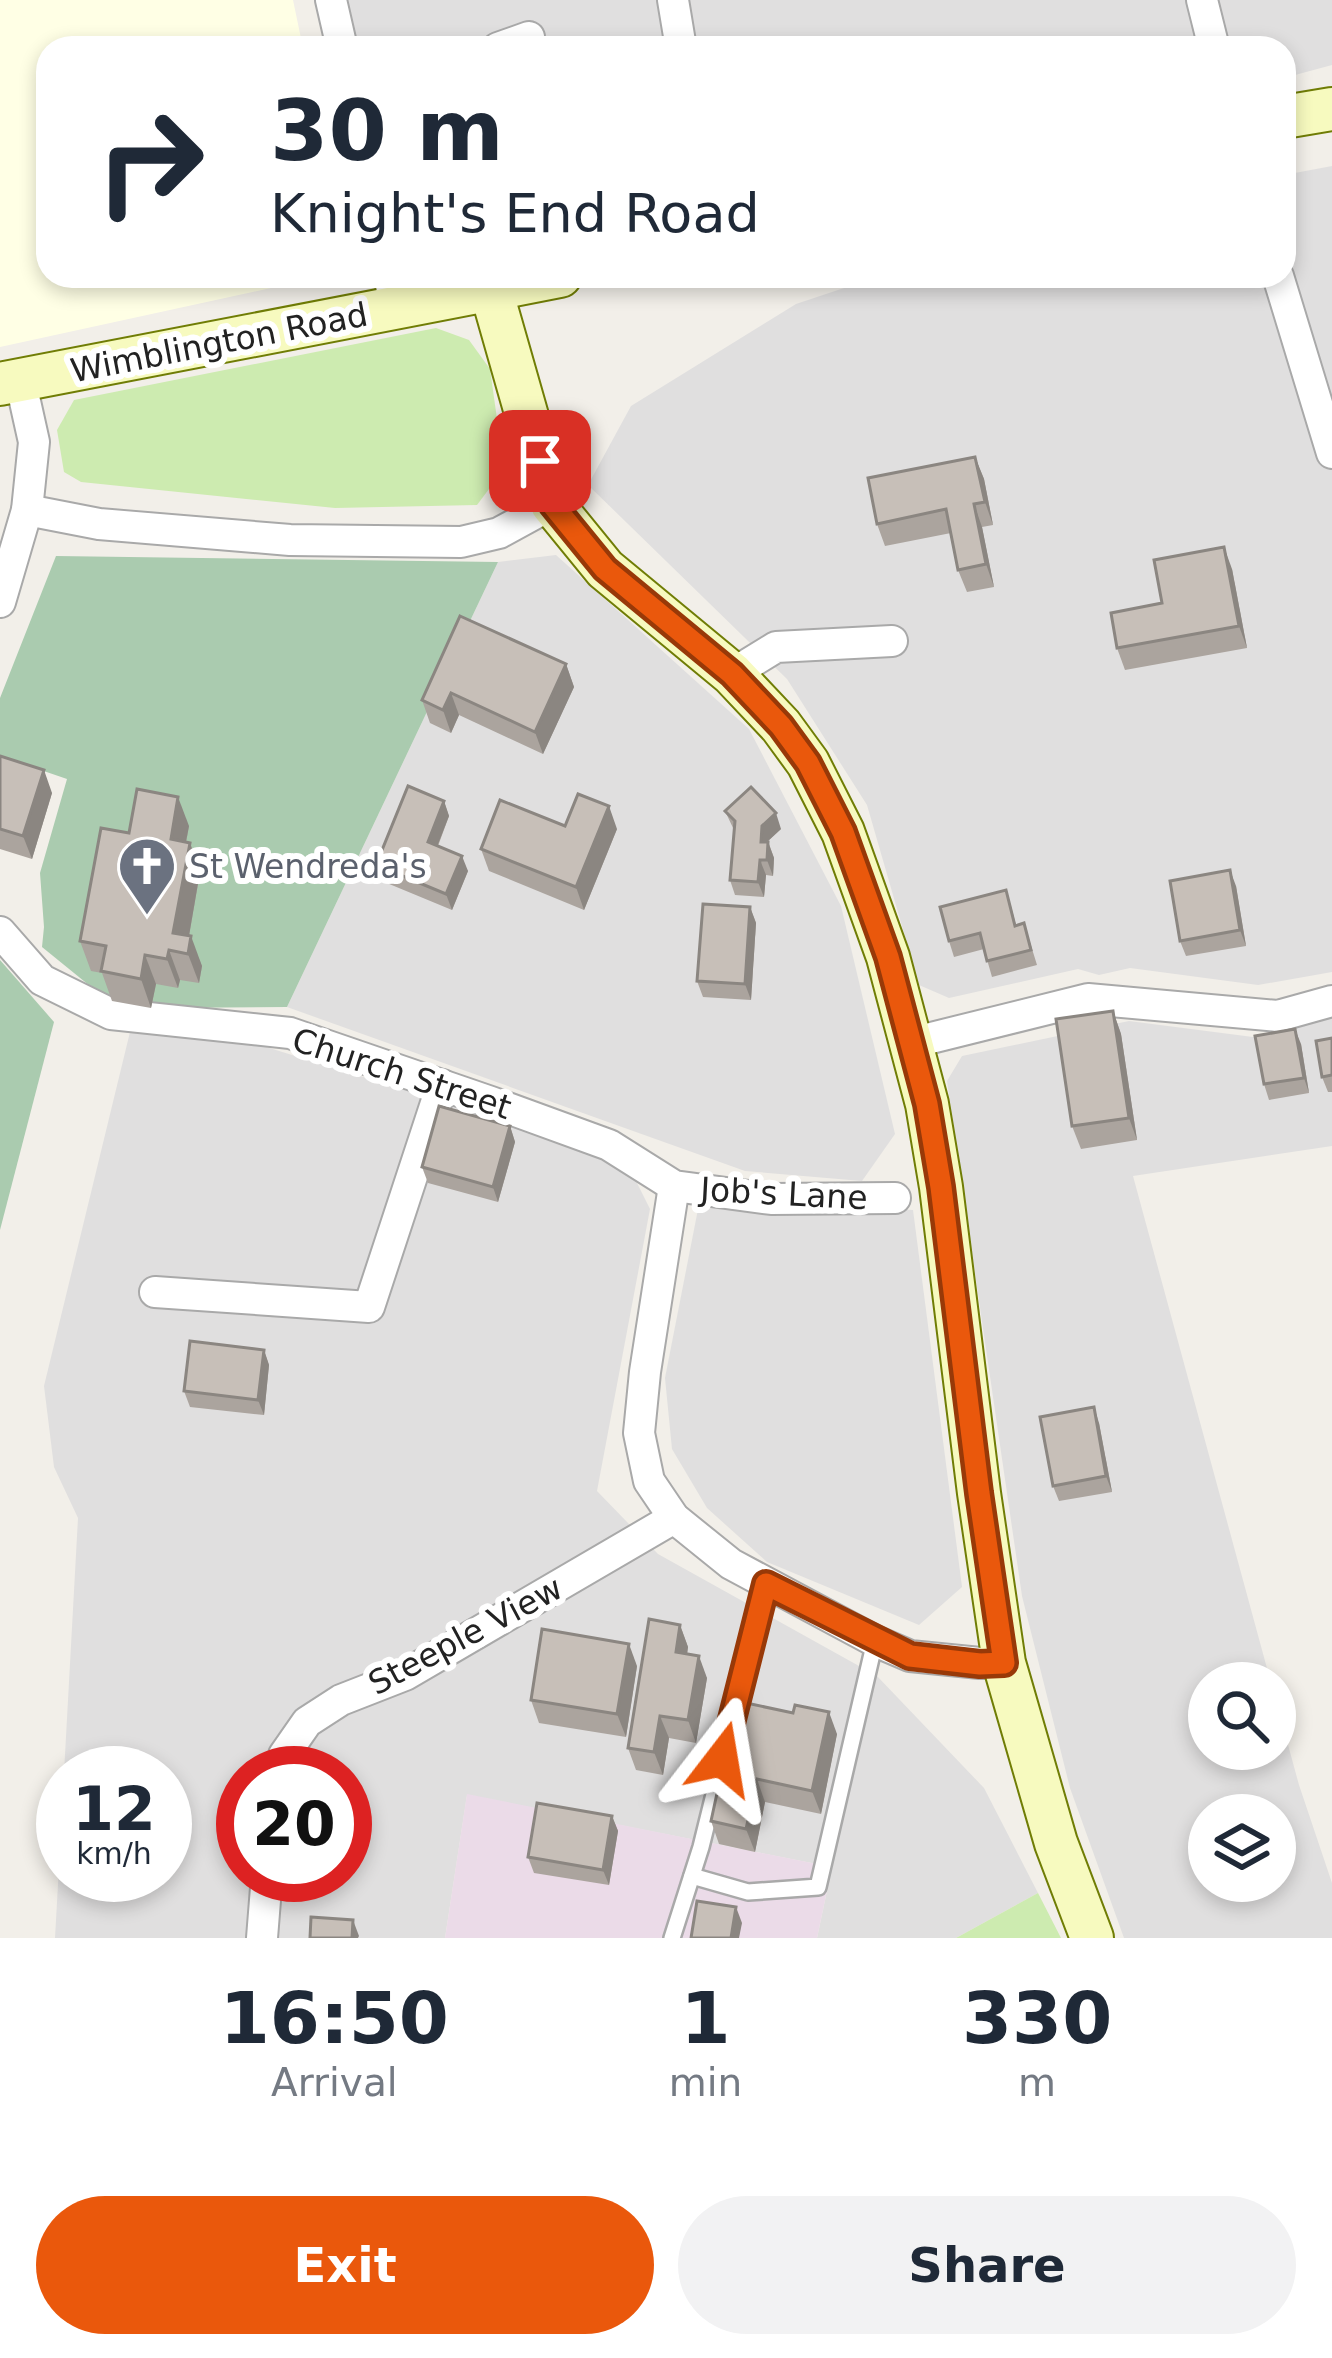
<!DOCTYPE html>
<style>
:root{--surface:#fff;--page:#f2f2f3;--text:#1f2937;--muted:#747a83;--accent:#ea580c}
body{margin:0;font-family:"DejaVu Sans",sans-serif;background:var(--page);color:var(--text);height:100vh;display:flex;flex-direction:column;font-size:45px;white-space:nowrap}
*{box-sizing:border-box;margin:0}
p{font-size:39px;color:var(--muted)}
.icon{flex:none;width:66px;height:66px;fill:none;stroke:currentColor;stroke-width:2;stroke-linecap:round;stroke-linejoin:round}
.map{position:relative;height:1938px;overflow:hidden}
.details{display:flex;flex-direction:column;background:var(--surface);flex:1}
.details>*{flex:none}
.top-card{position:absolute;left:36px;top:36px;width:1260px;height:252px;border-radius:36px;box-shadow:0 6px 18px #0003;background:#fff;color:var(--text);overflow:hidden}
.buttons{position:absolute;left:1188px;top:1662px;display:grid;gap:24px}
.buttons a{display:grid;place-items:center;width:108px;height:108px;border-radius:50%;background:var(--surface);box-shadow:0 6px 18px #0003;font-size:60px}
.speed{position:absolute;left:36px;top:1746px;display:flex;gap:24px;font-size:60px;font-weight:700;text-align:center}
.speed>*{display:grid;place-content:center;width:156px;height:156px;border-radius:50%;background:var(--surface);box-shadow:0 6px 18px #0003;line-height:1}
.speed small{font-size:30px;font-weight:400}
.speed .limit{border:18px solid #d22;background:#fff;color:#111}
.pin{position:absolute;display:grid;place-items:center;width:102px;height:102px;color:#fff;margin:-51px;border-radius:24px;box-shadow:0 6px 18px #0006}
.me{position:absolute;width:132px;margin:-66px;rotate:14deg;stroke-linejoin:round;filter:drop-shadow(0 0 9px #0008)}
.turn{display:flex;align-items:center;gap:42px;height:252px;padding:0 36px;font-size:54px}
.turn .icon{width:156px;height:156px;stroke-width:2.5}
.turn b{display:block;font-size:84px;line-height:102px}
.eta{display:flex;justify-content:space-evenly;align-items:center;height:204px;text-align:center}
.eta b{font-size:72px;font-weight:700;line-height:84px}
.primary-button{display:flex;gap:24px;margin-top:auto;padding:24px 36px}
.primary-button a{flex:1;height:138px;border-radius:72px;background:var(--accent);color:#fff;font-size:48px;font-weight:700;line-height:138px;text-align:center}
.primary-button a+a{background:var(--page);color:var(--text)}
.map>svg:first-child{display:block}
.residential{fill:#e0dfdf;fill-rule:evenodd}
.industrial{fill:#ebdbe8}
.education{fill:#ffffe5}
.grass{fill:#cdebb0}
.cemetery{fill:#aacbaf}
.lines{fill:none;stroke-linecap:round;stroke-linejoin:round}
.lane-casing{stroke:#a9a9a9;stroke-width:20}
.street-casing{stroke:#a9a9a9;stroke-width:34}
.secondary-casing{stroke:#707d05;stroke-width:46}
.lane{stroke:#fff;stroke-width:15}
.street{stroke:#fff;stroke-width:30}
.secondary{stroke:#f7fabf;stroke-width:42}
.wall{fill:#aba49e}
.shaded-wall{fill:#8b8681}
.building{fill:#c7bfb8;stroke:#8b8681;stroke-width:3}
.route-casing{stroke:#983908;stroke-width:30}
.route{stroke:#ea580c;stroke-width:21}
.labels{text-anchor:middle;stroke-width:12;stroke-linejoin:round;paint-order:stroke}
.street-label{font-size:33px;fill:#222;stroke:#fff}
.worship-label{font-size:33px;fill:#5b616d;stroke:#fff;text-anchor:start}
</style>
<div class="map">
<svg width="1332" height="1938" viewBox="0 0 1332 1938">
<rect width="100%" height="100%" fill="#f2efe9"/>
<g class="residential">
<path d="M 345,0 L 1332,0 L 1332,65 L 1284,78 L 1284,48 L 355,48 Z"/>
<path d="M 1332,166 L 1332,972 L 1258,985 L 1130,968 L 1099,975 L 1078,969 L 949,998 L 919,985 L 867,805 L 787,679 L 588,485 L 631,406 L 796,304 L 880,276 L 1284,276 L 1284,175 Z"/>
<path d="M 556,555 L 749,729 L 841,906 L 895,1134 L 862,1181 L 745,1171 L 287,1007 L 498,562 Z"/>
<path d="M 1332,1017 L 1332,1146 L 1133,1176 L 1271,1683 L 1209,1683 L 1209,1749 L 1275,1749 L 1275,1697 L 1299,1785 L 1332,1883 L 1332,1938 L 1124,1938 L 1070,1788 L 1022,1596 L 947,1081 L 962,1056 L 1129,1021 L 1253,1037 ZM 1209,1815 L 1275,1815 L 1275,1881 L 1209,1881 Z"/>
<path d="M 130,1032 L 227,1035 L 551,1135 L 630,1169 L 650,1209 L 597,1491 L 658,1554 L 877,1676 L 984,1788 L 1038,1893 L 956,1938 L 817,1938 L 832,1867 L 467,1795 L 445,1938 L 55,1938 L 63,1794 L 63,1875 L 165,1875 L 165,1773 L 64,1773 L 78,1518 L 54,1467 L 44,1386 ZM 243,1773 L 345,1773 L 345,1875 L 243,1875 Z"/>
<path d="M 700,1199 L 913,1210 L 962,1587 L 919,1625 L 767,1562 L 707,1508 L 672,1449 L 665,1378 Z"/>
</g>
<path class="industrial" d="M 467,1794 L 832,1867 L 817,1938 L 445,1938 Z"/>
<path class="education" d="M 0,0 L 293,0 L 303,48 L 48,48 L 48,276 L 326,276 L 0,347 Z"/>
<g class="grass">
<path d="M 436,328 L 469,340 L 490,369 L 504,469 L 477,505 L 335,508 L 81,482 L 64,472 L 57,430 L 74,400 Z"/>
<path d="M 1038,1893 L 1061,1938 L 956,1938 Z"/>
</g>
<g class="cemetery">
<path d="M 56,556 L 498,562 L 287,1007 L 151,1008 L 106,999 L 42,947 L 44,927 L 40,873 L 67,779 L 0,756 L 0,698 Z"/>
<path d="M 0,960 L 54,1022 L 0,1230 Z"/>
</g>
<g class="lines">
<g class="lane-casing">
<g id="lane">
<path d="M 692,1876 L 748,1892 L 818,1887 L 875,1641"/>
<path d="M 672,1938 L 701,1847 L 766,1584"/>
</g>
</g>
<g class="street-casing">
<g id="street">
<path d="M 331,0 L 342,48"/>
<path d="M 673,0 L 681,48"/>
<path d="M 1202,0 L 1214,48"/>
<path d="M 498,48 L 529,37"/>
<path d="M 389,276 L 396,309"/>
<path d="M 1278,276 L 1332,453"/>
<path d="M 27,510 L 99,524 L 290,540 L 461,542 L 499,533 L 552,504"/>
<path d="M 0,602 L 27,510 L 34,442 L 20,379"/>
<path d="M 732,674 L 776,647 L 892,641"/>
<path d="M 0,932 L 42,980 L 111,1014 L 290,1033 L 491,1102 L 609,1145 L 674,1186 L 771,1199 L 895,1198"/>
<path d="M 911,1043 L 1088,999 L 1278,1016 L 1332,1001"/>
<path d="M 674,1186 L 645,1372 L 639,1433 L 649,1481 L 674,1518 L 731,1564 L 875,1641 L 910,1656 L 980,1663 L 1004,1663"/>
<path d="M 155,1292 L 369,1307 L 442,1085"/>
<path d="M 279,1773 L 284,1755 L 307,1722 L 341,1700 L 405,1675 L 674,1518"/>
<path d="M 262,1938 L 267,1875"/>
</g>
</g>
<g class="secondary-casing">
<g id="secondary">
<path d="M 1284,117 L 1332,109"/>
<path d="M 491,290 L 552,504 L 605,569 L 732,674 L 781,726 L 808,763 L 843,832 L 888,957 L 927,1104 L 941,1187 L 979,1493 L 1004,1663 L 1056,1843 L 1092,1938"/>
<path d="M 0,384 L 560,276"/>
</g>
</g>
<use href="#lane" class="lane"/>
<use href="#street" class="street"/>
<use href="#secondary" class="secondary"/>
</g>
<g class="wall">
<path d="M 975,457 L 984,479 L 993,525 L 982,527 L 994,587 L 967,592 L 958,570 L 951,533 L 885,546 L 877,524 Z"/>
<path d="M 1232,569 L 1247,648 L 1125,670 L 1117,648 L 1162,603 Z"/>
<path d="M 566,664 L 574,687 L 543,754 L 459,715 L 451,733 L 430,723 L 422,700 Z"/>
<path d="M 0,756 L 52,793 L 32,859 L 0,849 Z"/>
<path d="M 444,801 L 449,816 L 438,846 L 468,871 L 452,910 L 382,881 L 376,865 Z"/>
<path d="M 725,811 L 781,829 L 768,841 L 774,858 L 773,876 L 766,875 L 764,897 L 735,895 L 730,880 L 734,830 Z"/>
<path d="M 189,826 L 186,842 L 190,843 L 200,872 L 189,936 L 202,966 L 199,983 L 180,980 L 178,988 L 156,984 L 151,1008 L 112,1001 L 102,973 L 91,971 L 80,941 L 129,833 Z"/>
<path d="M 565,826 L 617,829 L 584,910 L 489,871 L 481,849 Z"/>
<path d="M 1236,886 L 1246,946 L 1186,956 L 1180,941 Z"/>
<path d="M 1011,906 L 1016,925 L 1029,939 L 1037,965 L 992,977 L 984,949 L 954,957 L 949,941 Z"/>
<path d="M 750,907 L 756,923 L 751,1000 L 703,997 L 697,981 Z"/>
<path d="M 1113,1011 L 1121,1034 L 1137,1140 L 1081,1149 L 1072,1126 Z"/>
<path d="M 1332,1038 L 1332,1092 L 1328,1092 L 1322,1077 Z"/>
<path d="M 1301,1044 L 1309,1093 L 1269,1100 L 1264,1084 Z"/>
<path d="M 510,1126 L 515,1142 L 498,1202 L 428,1183 L 422,1167 Z"/>
<path d="M 264,1350 L 269,1365 L 264,1415 L 190,1407 L 184,1391 Z"/>
<path d="M 1099,1423 L 1112,1492 L 1059,1501 L 1053,1486 Z"/>
<path d="M 680,1625 L 688,1647 L 687,1654 L 707,1678 L 696,1743 L 669,1738 L 663,1775 L 636,1770 L 628,1748 Z"/>
<path d="M 637,1666 L 626,1737 L 539,1723 L 531,1700 Z"/>
<path d="M 737,1701 L 837,1734 L 821,1814 L 765,1802 L 755,1852 L 719,1844 L 711,1821 Z"/>
<path d="M 612,1816 L 618,1831 L 609,1885 L 534,1873 L 528,1857 Z"/>
</g>
<g class="shaded-wall">
<path d="M 975,457 L 984,479 L 993,525 L 985,502 Z"/>
<path d="M 974,504 L 982,527 L 994,587 L 986,564 Z"/>
<path d="M 1224,547 L 1232,569 L 1247,648 L 1239,626 Z"/>
<path d="M 566,664 L 574,687 L 543,754 L 535,732 Z"/>
<path d="M 451,693 L 459,715 L 451,733 L 443,710 Z"/>
<path d="M 44,770 L 52,793 L 32,859 L 23,836 Z"/>
<path d="M 178,797 L 189,826 L 181,868 L 171,839 Z"/>
<path d="M 444,801 L 449,816 L 433,857 L 428,842 Z"/>
<path d="M 609,806 L 617,829 L 584,910 L 576,887 Z"/>
<path d="M 776,813 L 781,829 L 768,841 L 761,842 L 762,826 Z"/>
<path d="M 768,842 L 774,858 L 773,876 L 767,860 Z"/>
<path d="M 190,843 L 200,872 L 186,953 L 173,933 Z"/>
<path d="M 462,856 L 468,871 L 452,910 L 446,894 Z"/>
<path d="M 760,860 L 766,875 L 764,897 L 758,882 Z"/>
<path d="M 1230,870 L 1236,886 L 1246,946 L 1240,930 Z"/>
<path d="M 750,907 L 756,923 L 751,1000 L 745,984 Z"/>
<path d="M 191,936 L 202,966 L 199,983 L 188,954 Z"/>
<path d="M 169,950 L 180,980 L 178,988 L 167,959 Z"/>
<path d="M 145,955 L 156,984 L 151,1008 L 141,979 Z"/>
<path d="M 1113,1011 L 1121,1034 L 1137,1140 L 1129,1118 Z"/>
<path d="M 1295,1029 L 1301,1044 L 1309,1093 L 1304,1078 Z"/>
<path d="M 510,1126 L 515,1142 L 498,1202 L 493,1187 Z"/>
<path d="M 264,1350 L 269,1365 L 264,1415 L 258,1400 Z"/>
<path d="M 1094,1407 L 1099,1423 L 1112,1492 L 1106,1476 Z"/>
<path d="M 680,1625 L 688,1647 L 684,1675 L 676,1652 Z"/>
<path d="M 629,1644 L 637,1666 L 626,1737 L 617,1714 Z"/>
<path d="M 699,1656 L 707,1678 L 696,1743 L 688,1720 Z"/>
<path d="M 829,1712 L 837,1734 L 821,1814 L 812,1791 Z"/>
<path d="M 660,1716 L 669,1738 L 663,1775 L 654,1752 Z"/>
<path d="M 757,1779 L 765,1802 L 755,1852 L 746,1829 Z"/>
<path d="M 612,1816 L 618,1831 L 609,1885 L 603,1870 Z"/>
<path d="M 736,1907 L 742,1923 L 739,1938 L 731,1938 Z"/>
<path d="M 353,1920 L 359,1936 L 358,1938 L 352,1938 Z"/>
</g>
<g class="building">
<path d="M 975,457 L 985,502 L 974,504 L 986,564 L 958,570 L 946,509 L 877,524 L 868,478 Z"/>
<path d="M 1224,547 L 1239,626 L 1117,648 L 1111,613 L 1162,603 L 1154,560 Z"/>
<path d="M 460,616 L 566,664 L 535,732 L 451,693 L 443,710 L 422,700 Z"/>
<path d="M 0,756 L 44,770 L 23,836 L 0,829 Z"/>
<path d="M 408,786 L 444,801 L 428,842 L 462,856 L 446,894 L 376,865 Z"/>
<path d="M 751,787 L 776,813 L 762,826 L 761,842 L 768,842 L 767,860 L 760,860 L 758,882 L 730,880 L 735,821 L 725,811 Z"/>
<path d="M 137,789 L 178,797 L 171,839 L 190,843 L 173,933 L 191,936 L 188,954 L 169,950 L 167,959 L 145,955 L 141,979 L 101,971 L 106,946 L 80,941 L 101,828 L 129,833 Z"/>
<path d="M 578,794 L 609,806 L 576,887 L 481,849 L 500,800 L 565,826 Z"/>
<path d="M 1230,870 L 1240,930 L 1180,941 L 1170,881 Z"/>
<path d="M 1006,890 L 1015,926 L 1024,923 L 1031,950 L 987,961 L 980,933 L 949,941 L 940,907 Z"/>
<path d="M 703,904 L 750,907 L 745,984 L 697,981 Z"/>
<path d="M 1113,1011 L 1129,1118 L 1072,1126 L 1056,1019 Z"/>
<path d="M 1295,1029 L 1304,1078 L 1264,1084 L 1255,1036 Z"/>
<path d="M 1332,1038 L 1332,1075 L 1322,1077 L 1316,1041 Z"/>
<path d="M 439,1106 L 510,1126 L 493,1187 L 422,1167 Z"/>
<path d="M 190,1341 L 264,1350 L 258,1400 L 184,1391 Z"/>
<path d="M 1094,1407 L 1106,1476 L 1053,1486 L 1040,1417 Z"/>
<path d="M 649,1619 L 680,1625 L 676,1652 L 699,1656 L 688,1720 L 660,1716 L 654,1752 L 628,1748 Z"/>
<path d="M 542,1629 L 629,1644 L 617,1714 L 531,1700 Z"/>
<path d="M 737,1701 L 793,1713 L 795,1705 L 829,1712 L 812,1791 L 757,1779 L 746,1829 L 711,1821 Z"/>
<path d="M 537,1803 L 612,1816 L 603,1870 L 528,1857 Z"/>
<path d="M 697,1901 L 736,1907 L 731,1938 L 691,1938 Z"/>
<path d="M 311,1917 L 353,1920 L 352,1938 L 310,1938 Z"/>
</g>
<g class="lines">
<g class="route-casing">
<path id="route" d="M 540,461 L 552,504 L 605,569 L 732,674 L 781,726 L 808,763 L 843,832 L 888,957 L 927,1104 L 941,1187 L 979,1493 L 1004,1663 L 980,1664 L 910,1656 L 766,1584 L 722,1759"/>
</g>
<use href="#route" class="route"/>
</g>
<defs>
<g id="church-pin" transform="scale(3)"><path d="M0 17L-7.5 6A9.5 9.5 0 1 1 7.5 6Z" fill="#6b7280" stroke="#fff"/><path d="M-1.2-6h2.4v3.5h3.3v2.4h-3.3V6h-2.4V-.1h-3.3v-2.4h3.3Z" fill="#fff"/></g>
</defs>
<g fill-rule="evenodd">
<use href="#church-pin" x="147" y="866"/>
</g>
<g class="labels">
<g class="street-label">
<text transform="translate(219 342) rotate(-11)" y="12">Wimblington Road</text>
<text transform="translate(402 1073) rotate(18)" y="12">Church Street</text>
<text transform="translate(784 1193) rotate(3)" y="12">Job's Lane</text>
<text transform="translate(465 1635) rotate(-28)" y="12">Steeple View</text>
</g>
<g class="worship-label">
<text x="189" y="878">St Wendreda's</text>
</g>
</g>
</svg>
<div class="buttons">
<a><svg class="icon" aria-label="search" viewBox="0 0 24 24"><circle cx="10" cy="10" r="6"/><path d="M15 15l6 6"/></svg></a>
<a><svg class="icon" aria-label="layers" viewBox="0 0 24 24"><path d="M12 4l9 5-9 5-9-5zM3 14l9 5 9-5"/></svg></a>
</div>
<div class="speed"><div>12<small>km/h</small></div><div class="limit">20</div></div>
<div class="pin" style="left:540px;top:461px;background:#d93025"><svg class="icon" aria-label="arrive" viewBox="0 0 24 24"><path d="M6 21V4h12l-3 4 3 4H6"/></svg></div>
<svg class="me" style="left:722px;top:1759px" viewBox="-20 -20 40 40"><path d="M0-17L14 15 0 8-14 15z" fill="#ea580c" stroke="#fff" stroke-width="4"/></svg>
<div class="top-card">
<div class="turn"><svg class="icon" aria-label="right" viewBox="0 0 24 24"><path d="M7 20v-9h11M14 6l5 5-5 5"/></svg><div><b>30 m</b>Knight's End Road</div></div>
</div>
</div>
<section class="details">
<div class="eta">
<div><b>16:50</b><p>Arrival</p></div>
<div><b>1</b><p>min</p></div>
<div><b>330</b><p>m</p></div>
</div>
<div class="primary-button"><a>Exit</a><a>Share</a></div>
</section>
